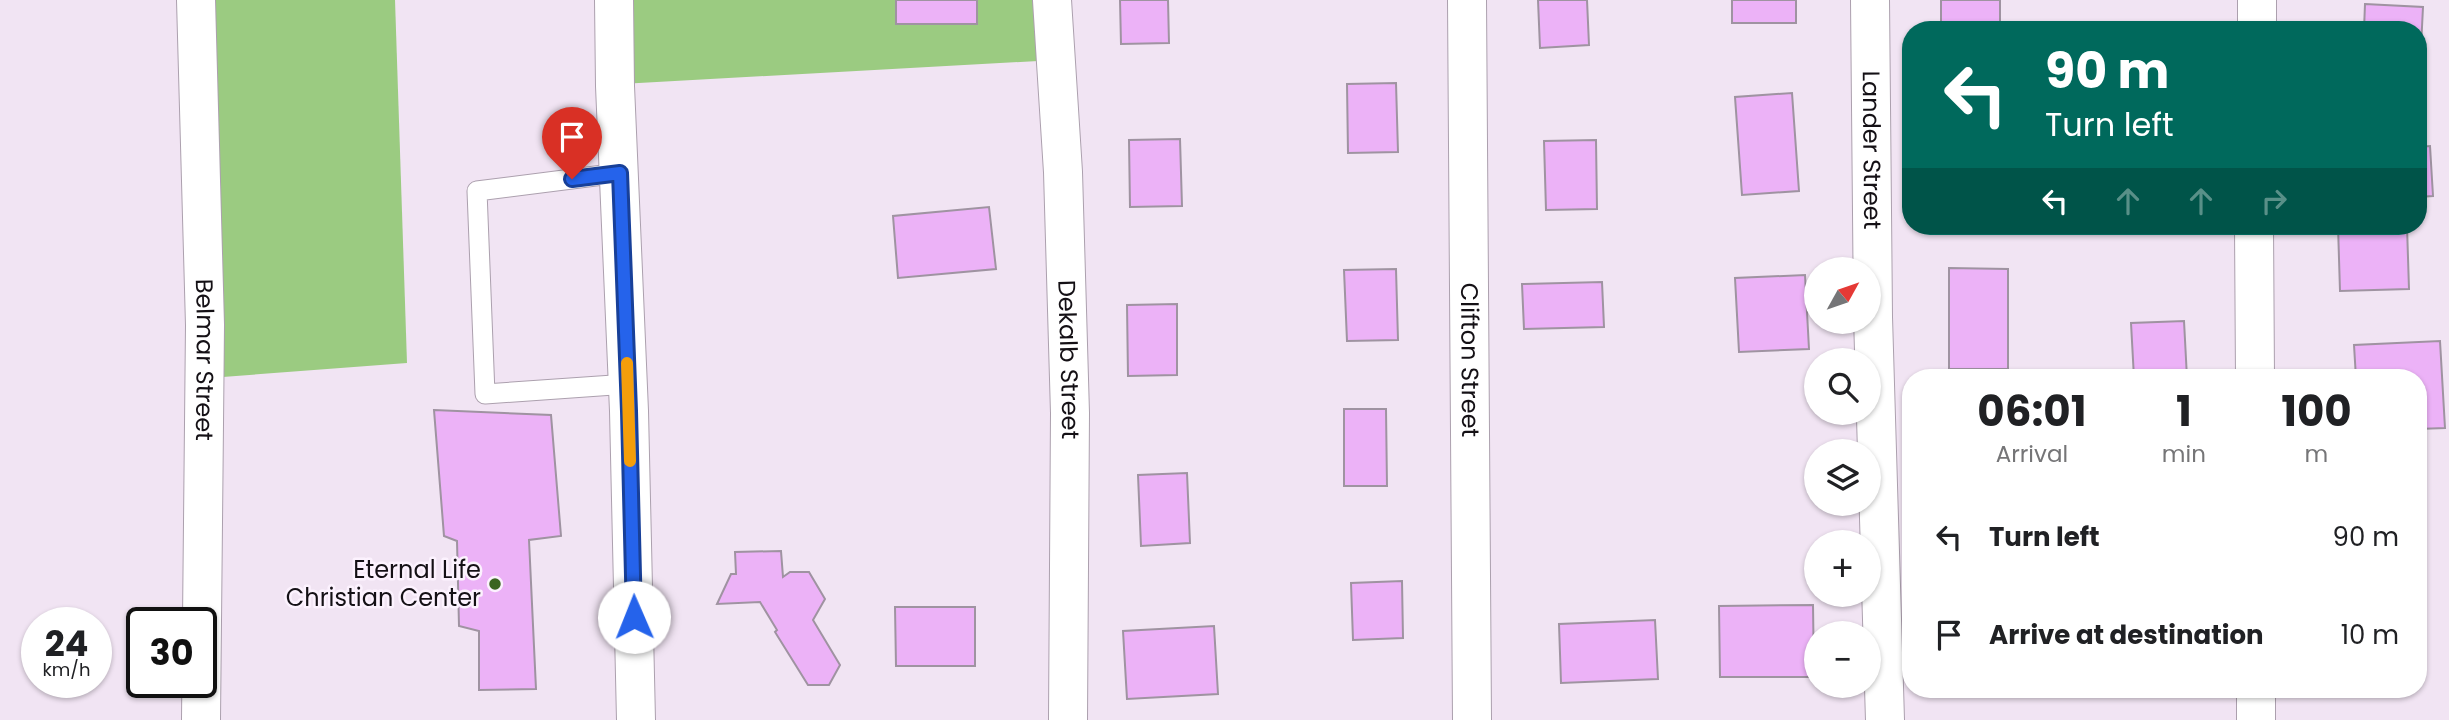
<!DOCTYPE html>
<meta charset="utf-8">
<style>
:root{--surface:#fff;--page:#f2f2f2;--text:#202124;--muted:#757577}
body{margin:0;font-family:Poppins,sans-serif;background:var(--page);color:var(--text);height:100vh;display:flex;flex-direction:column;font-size:26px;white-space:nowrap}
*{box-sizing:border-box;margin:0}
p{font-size:23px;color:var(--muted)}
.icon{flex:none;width:38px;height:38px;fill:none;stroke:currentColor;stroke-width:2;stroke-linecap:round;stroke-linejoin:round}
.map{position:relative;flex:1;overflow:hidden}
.drawer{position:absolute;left:1902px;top:369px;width:525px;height:329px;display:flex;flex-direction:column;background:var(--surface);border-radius:28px;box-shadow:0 2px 5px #0004}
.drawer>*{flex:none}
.top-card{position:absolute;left:1902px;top:21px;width:525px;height:214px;border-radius:28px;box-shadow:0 2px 5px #0004;background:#00695c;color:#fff;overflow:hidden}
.needle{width:46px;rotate:50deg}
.tools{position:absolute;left:1804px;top:257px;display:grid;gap:14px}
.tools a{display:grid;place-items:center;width:77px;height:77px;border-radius:50%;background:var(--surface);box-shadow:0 2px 5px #0004;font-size:35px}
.speed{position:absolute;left:21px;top:607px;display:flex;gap:14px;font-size:35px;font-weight:700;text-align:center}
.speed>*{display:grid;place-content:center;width:91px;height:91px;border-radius:50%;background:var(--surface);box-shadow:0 2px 5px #0004;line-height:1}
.speed small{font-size:18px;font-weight:400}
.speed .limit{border:4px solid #111;border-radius:10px;background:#fff;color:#111}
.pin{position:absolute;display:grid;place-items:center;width:60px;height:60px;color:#fff;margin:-72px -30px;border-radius:50% 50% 50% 0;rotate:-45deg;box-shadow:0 0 7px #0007}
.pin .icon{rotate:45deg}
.me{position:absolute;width:77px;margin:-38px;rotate:359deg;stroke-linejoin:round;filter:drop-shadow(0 0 5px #0008)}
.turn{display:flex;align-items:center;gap:24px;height:147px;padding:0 28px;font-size:32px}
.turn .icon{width:91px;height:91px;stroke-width:2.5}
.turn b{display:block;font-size:49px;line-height:60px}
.lanes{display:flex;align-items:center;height:66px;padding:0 28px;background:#0003;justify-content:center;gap:35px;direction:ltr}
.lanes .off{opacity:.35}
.eta{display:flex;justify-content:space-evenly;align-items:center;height:119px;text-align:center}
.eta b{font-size:42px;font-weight:700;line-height:49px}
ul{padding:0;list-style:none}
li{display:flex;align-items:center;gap:21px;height:98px;padding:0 28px}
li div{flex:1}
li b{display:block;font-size:26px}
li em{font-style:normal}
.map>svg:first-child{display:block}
.forest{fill:#9bcb81}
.building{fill:#ecb2f7;stroke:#9f93a1;stroke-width:2}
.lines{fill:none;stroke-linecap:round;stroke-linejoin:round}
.lane-casing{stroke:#aca0ae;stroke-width:21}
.street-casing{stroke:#aca0ae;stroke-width:40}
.lane{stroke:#fff;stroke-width:19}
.street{stroke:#fff;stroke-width:38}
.route-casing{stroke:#184099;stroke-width:18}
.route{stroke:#2563eb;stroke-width:12}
.slow{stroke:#f59e0b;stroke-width:12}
.poi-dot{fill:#3b6521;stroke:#fcf2fe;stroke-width:2.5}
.labels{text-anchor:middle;stroke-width:5;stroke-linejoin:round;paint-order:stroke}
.street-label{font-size:24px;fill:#141015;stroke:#fcf2fe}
.poi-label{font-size:24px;fill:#141015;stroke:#fcf2fe;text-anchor:end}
</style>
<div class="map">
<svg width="2449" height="720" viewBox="0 0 2449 720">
<rect width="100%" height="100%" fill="#f1e4f3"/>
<g class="forest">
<path d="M 185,0 L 395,0 L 407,363 L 196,379 Z"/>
<path d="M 620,0 L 1056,0 L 1056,60 L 621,84 Z"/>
</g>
<g class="building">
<rect x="896" y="0" width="81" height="24"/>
<path d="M 1120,0 L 1168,0 L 1169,43 L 1121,44 Z"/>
<path d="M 1538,0 L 1587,0 L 1589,45 L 1540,48 Z"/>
<rect x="1732" y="0" width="64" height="23"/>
<rect x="1941" y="0" width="59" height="30"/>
<path d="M 2365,4 L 2423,7 L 2419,87 L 2418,30 L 2364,30 Z"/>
<path d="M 1396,83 L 1398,152 L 1348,153 L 1347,84 Z"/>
<path d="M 1792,93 L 1799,191 L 1742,195 L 1735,97 Z"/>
<path d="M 1180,139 L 1182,206 L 1130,207 L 1129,140 Z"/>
<path d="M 1596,140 L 1597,209 L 1546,210 L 1544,141 Z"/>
<path d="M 2430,146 L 2433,196 L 2418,197 L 2418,147 Z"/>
<path d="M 989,207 L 996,269 L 898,278 L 893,216 Z"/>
<path d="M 2338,226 L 2407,226 L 2409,289 L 2340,291 Z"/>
<path d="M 1949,268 L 2008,269 L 2008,369 L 1949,369 Z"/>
<path d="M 1396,269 L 1398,340 L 1347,341 L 1344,270 Z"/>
<path d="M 1805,275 L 1809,349 L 1739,352 L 1735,278 Z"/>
<path d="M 1602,282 L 1604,327 L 1524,329 L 1522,284 Z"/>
<path d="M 1177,304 L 1177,375 L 1128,376 L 1127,305 Z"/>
<path d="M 2184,321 L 2187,378 L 2134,378 L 2131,323 Z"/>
<path d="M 2440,341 L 2445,428 L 2418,429 L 2418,378 L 2356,378 L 2354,345 Z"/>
<path d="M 1344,409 L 1386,409 L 1387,486 L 1344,486 Z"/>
<path d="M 434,410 L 551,415 L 561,536 L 529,540 L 536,689 L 479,690 L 479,631 L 459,626 L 457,541 L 444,536 Z"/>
<path d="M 1187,473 L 1190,543 L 1141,546 L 1138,475 Z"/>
<path d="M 781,551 L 783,577 L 790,572 L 809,572 L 825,599 L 813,620 L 840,665 L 829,685 L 808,685 L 775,632 L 777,630 L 760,602 L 717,604 L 731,574 L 736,574 L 735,552 Z"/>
<path d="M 1402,581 L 1403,638 L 1353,640 L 1351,583 Z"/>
<path d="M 1813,605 L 1814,677 L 1720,677 L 1719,606 Z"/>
<path d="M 895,607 L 975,607 L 975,666 L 896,666 Z"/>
<path d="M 1655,620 L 1658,679 L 1561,683 L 1559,624 Z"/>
<path d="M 1214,626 L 1218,694 L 1127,699 L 1123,631 Z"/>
</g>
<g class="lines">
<g class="lane-casing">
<path id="lane" d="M 619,173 L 477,191 L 485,394 L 628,384"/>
</g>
<g class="street-casing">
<g id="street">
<path id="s1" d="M 196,0 L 205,325 L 201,720"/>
<path d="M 614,0 L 615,86 L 629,411 L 636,720"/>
<path id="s2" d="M 1052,0 L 1063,172 L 1070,413 L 1068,720"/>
<path id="s3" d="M 1467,0 L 1472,720"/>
<path id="s4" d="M 1870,0 L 1873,317 L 1885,720"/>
<path d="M 2257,30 L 2257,0"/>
<path d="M 2254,226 L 2255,378"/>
<path d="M 2256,690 L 2256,720"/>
</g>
</g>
<use href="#lane" class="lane"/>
<use href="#street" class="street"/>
</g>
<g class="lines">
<g class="route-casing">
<path id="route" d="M 572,179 L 620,173 L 629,411 L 634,617"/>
</g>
<use href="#route" class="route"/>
<path class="slow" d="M 627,363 L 630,461"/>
</g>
<circle class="poi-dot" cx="495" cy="584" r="7"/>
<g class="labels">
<g class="street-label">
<text dy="8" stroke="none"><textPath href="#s4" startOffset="150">Lander Street</textPath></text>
<text dy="8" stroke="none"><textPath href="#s1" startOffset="360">Belmar Street</textPath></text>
<text dy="8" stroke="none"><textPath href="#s2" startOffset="360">Dekalb Street</textPath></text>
<text dy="8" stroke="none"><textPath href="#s3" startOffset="360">Clifton Street</textPath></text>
</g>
<g class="poi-label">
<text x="481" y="578">Eternal Life<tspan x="481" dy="28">Christian Center</tspan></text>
</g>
</g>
</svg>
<div class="tools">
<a><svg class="needle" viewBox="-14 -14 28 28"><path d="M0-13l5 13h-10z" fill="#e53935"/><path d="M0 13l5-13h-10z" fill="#757577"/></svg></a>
<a><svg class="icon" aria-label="search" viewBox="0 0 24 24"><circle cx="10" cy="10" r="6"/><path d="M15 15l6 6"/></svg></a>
<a><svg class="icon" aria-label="layers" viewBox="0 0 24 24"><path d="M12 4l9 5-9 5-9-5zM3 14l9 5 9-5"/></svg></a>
<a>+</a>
<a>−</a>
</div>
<div class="speed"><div>24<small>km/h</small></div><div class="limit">30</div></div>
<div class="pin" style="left:572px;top:179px;background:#d93025"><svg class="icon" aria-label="arrive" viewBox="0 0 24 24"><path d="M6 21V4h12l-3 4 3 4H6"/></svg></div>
<svg class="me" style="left:634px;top:617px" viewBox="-20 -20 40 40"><circle r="19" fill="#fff"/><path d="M0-13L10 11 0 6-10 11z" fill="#2563eb"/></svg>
<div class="top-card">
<div class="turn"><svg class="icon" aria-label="left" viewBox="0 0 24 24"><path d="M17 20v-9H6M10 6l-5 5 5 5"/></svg><div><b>90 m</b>Turn left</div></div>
<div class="lanes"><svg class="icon" aria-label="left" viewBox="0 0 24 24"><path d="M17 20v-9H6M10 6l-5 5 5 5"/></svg><svg class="icon off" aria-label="ahead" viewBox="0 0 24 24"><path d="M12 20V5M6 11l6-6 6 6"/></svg><svg class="icon off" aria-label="ahead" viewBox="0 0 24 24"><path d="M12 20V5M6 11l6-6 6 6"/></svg><svg class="icon off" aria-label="right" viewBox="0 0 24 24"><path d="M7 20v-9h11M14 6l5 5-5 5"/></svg></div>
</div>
<section class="drawer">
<div class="eta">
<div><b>06:01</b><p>Arrival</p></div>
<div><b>1</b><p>min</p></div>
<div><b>100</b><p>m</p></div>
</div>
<ul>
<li><svg class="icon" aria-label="left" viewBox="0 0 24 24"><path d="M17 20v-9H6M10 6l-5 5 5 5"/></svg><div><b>Turn left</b></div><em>90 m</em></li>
<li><svg class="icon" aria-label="arrive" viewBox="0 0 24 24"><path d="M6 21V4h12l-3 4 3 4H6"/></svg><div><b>Arrive at destination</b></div><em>10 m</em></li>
</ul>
</section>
</div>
